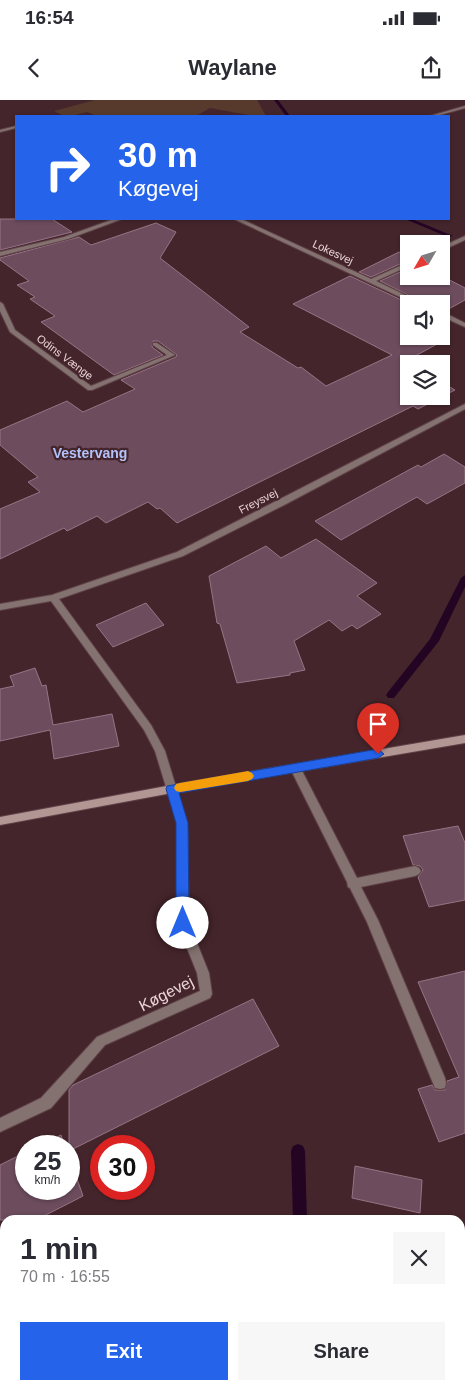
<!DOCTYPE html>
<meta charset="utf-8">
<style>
:root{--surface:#fff;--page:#f7f7f7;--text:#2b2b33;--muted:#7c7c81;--accent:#2563eb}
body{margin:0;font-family:Arial,sans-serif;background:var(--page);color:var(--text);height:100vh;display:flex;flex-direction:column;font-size:19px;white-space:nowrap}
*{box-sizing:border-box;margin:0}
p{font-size:16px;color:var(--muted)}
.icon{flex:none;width:28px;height:28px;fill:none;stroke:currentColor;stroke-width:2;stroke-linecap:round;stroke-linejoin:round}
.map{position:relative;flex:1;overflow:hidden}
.sheet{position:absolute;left:0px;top:1115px;width:465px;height:175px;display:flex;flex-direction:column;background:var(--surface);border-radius:15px 15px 0 0;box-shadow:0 1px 4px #0004}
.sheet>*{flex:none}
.hud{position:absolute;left:15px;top:15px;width:435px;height:105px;border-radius:0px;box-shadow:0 1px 4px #0004;background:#2563eb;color:#fff;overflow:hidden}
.needle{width:32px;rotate:231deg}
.controls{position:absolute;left:400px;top:135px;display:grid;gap:10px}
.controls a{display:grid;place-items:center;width:50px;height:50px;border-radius:0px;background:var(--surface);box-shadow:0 1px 4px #0004;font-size:25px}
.speed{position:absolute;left:15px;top:1035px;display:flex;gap:10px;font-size:25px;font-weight:700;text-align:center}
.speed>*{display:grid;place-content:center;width:65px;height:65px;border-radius:50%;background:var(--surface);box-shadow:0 1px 4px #0004;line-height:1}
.speed small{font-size:12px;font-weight:400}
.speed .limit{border:8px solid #d22;background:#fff;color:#111}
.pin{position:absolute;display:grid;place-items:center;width:42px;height:42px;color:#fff;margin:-51px -21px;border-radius:50% 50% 50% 0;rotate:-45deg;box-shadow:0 0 5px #0007}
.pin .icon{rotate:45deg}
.me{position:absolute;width:55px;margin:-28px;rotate:0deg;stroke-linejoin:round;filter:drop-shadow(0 0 4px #0008)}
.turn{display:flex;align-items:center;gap:18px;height:105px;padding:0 20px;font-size:22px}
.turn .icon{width:65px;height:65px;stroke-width:2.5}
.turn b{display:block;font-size:35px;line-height:42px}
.round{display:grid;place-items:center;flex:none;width:52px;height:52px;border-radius:0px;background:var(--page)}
.headline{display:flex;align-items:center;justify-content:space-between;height:85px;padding:0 20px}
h1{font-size:30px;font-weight:800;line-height:38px}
.cta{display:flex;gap:10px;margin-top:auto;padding:10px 20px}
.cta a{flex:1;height:58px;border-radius:0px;background:var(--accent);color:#fff;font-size:20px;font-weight:800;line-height:58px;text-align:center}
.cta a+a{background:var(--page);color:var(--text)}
.status{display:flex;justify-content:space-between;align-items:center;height:35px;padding:0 25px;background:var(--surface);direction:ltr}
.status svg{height:14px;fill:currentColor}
header{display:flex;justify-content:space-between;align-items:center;height:65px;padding:0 20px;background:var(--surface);font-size:22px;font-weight:800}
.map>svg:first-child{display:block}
.green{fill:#583a2c}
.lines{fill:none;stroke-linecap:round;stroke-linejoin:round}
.stream{fill:#230523;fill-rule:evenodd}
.building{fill:#6c4c5d;stroke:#977485}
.lane-casing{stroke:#5f4147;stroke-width:2}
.street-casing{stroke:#5f4147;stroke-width:2}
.secondary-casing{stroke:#5f4147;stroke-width:2}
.lane{fill:#83726f;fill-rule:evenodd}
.street{fill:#83726f;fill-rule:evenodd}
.secondary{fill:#b29693;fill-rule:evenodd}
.route{fill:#2563eb;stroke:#184099}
.slow{fill:#f59e0b}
.labels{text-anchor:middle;stroke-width:4.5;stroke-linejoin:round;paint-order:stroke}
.far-street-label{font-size:11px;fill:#e9d4d7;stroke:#45252c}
.far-quarter-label{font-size:14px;font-weight:bold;fill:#b1c3fa;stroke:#45252c}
.near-street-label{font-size:16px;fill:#e9d4d7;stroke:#45252c}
</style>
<div class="status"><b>16:54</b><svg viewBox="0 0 49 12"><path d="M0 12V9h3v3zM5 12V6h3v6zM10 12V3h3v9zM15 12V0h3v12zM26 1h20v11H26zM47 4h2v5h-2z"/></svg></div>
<header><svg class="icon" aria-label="back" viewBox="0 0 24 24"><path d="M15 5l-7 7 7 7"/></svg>Waylane<svg class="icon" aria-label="share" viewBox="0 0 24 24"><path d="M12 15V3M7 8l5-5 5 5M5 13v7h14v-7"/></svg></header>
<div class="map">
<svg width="465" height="1290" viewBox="0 0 465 1290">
<rect width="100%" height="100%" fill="#45252c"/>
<path class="green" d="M 95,0 L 257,0 L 266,16 L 254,16 L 210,8 L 196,16 L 139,16 L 135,15 L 97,16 L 87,12 L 72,16 L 64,16 L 54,11 Z"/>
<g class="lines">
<g class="stream">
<path d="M 274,0 L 278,0 L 290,16 L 286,16 Z"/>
<path d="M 405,119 L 412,119 L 453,136 L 448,137 Z"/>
<path d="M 465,475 L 465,487 L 439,541 L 394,598 L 388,598 L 386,595 L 388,592 L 430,539 L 461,478 Z"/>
<path d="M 298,1044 L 303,1046 L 305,1051 L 307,1120 L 293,1120 L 291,1051 L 293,1046 Z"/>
<rect x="298" y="1285" width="16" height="5"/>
</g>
</g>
<g class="building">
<path d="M 0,119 L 52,119 L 72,132 L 0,150 Z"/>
<path d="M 156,123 L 176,132 L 160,158 L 249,227 L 240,232 L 298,268 L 301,267 L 326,286 L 392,255 L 293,204 L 350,176 L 410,204 L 409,236 L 441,236 L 441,233 L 450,237 L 406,261 L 411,264 L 409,264 L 409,296 L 441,296 L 441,282 L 455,290 L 418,309 L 413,306 L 177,423 L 160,408 L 157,409 L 148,402 L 106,423 L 97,416 L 67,431 L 64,428 L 0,459 L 0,409 L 40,392 L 28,382 L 38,377 L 0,345 L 0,330 L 67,301 L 83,312 L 135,289 L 121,280 L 176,257 L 177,255 L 158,241 L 153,241 L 152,247 L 163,255 L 114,275 L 41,222 L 55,216 L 30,199 L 35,197 L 17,185 L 29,181 L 0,160 L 0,158 L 79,137 L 91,145 Z"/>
<path d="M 399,152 L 409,156 L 409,160 L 371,177 L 359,172 Z"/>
<path d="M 409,168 L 409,176 L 441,176 L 441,170 L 448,173 L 442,176 L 465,188 L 465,200 L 445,211 L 441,209 L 441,204 L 426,204 L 380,181 Z"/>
<path d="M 444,354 L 465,367 L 465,383 L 427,404 L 417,397 L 341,440 L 315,421 L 418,365 L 421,367 Z"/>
<path d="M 316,439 L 377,483 L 357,496 L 381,514 L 357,529 L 352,525 L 342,531 L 329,520 L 294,541 L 305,570 L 290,573 L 290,575 L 237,583 L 220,524 L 217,523 L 209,476 L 266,446 L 281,458 Z"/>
<path d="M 146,503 L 164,525 L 113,547 L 96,525 Z"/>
<path d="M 35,568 L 42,586 L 46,585 L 53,625 L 112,614 L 119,646 L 54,659 L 50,630 L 0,641 L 0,589 L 14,586 L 10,576 Z"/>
<path d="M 458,726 L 465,743 L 465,800 L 429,807 L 418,777 L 423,770 L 420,766 L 413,765 L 403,736 Z"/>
<path d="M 465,871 L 465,1033 L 439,1042 L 418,989 L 432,985 L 435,990 L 445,990 L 447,981 L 459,977 L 418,882 Z"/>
<path d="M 253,899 L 279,946 L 69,1051 L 69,990 L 73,985 Z"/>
<path d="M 61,1035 L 65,1046 L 39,1046 Z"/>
<path d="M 26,1052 L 26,1089 L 69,1089 L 69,1056 L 83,1096 L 36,1120 L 0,1120 L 0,1065 Z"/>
<path d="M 355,1066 L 422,1080 L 420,1113 L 352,1098 Z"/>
</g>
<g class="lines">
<g class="lane-casing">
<g id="lane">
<path d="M 16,26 L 16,28 L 0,32 L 0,30 Z"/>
<path d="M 295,664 L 299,665 L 357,778 L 415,766 L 419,768 L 421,771 L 419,774 L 415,776 L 361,787 L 378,820 L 445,978 L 446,983 L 445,988 L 440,989 L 435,988 L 367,822 L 350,788 L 348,787 L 347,782 L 290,668 L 291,665 Z"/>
</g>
</g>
<g class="street-casing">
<g id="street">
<path d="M 465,6 L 465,8 L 436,16 L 430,16 Z"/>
<path d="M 114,119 L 122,119 L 68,139 L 0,156 L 0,152 L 64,137 Z"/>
<path d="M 234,119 L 241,119 L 371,179 L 409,162 L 409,166 L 376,181 L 424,204 L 415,204 Z"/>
<path d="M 465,136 L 465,140 L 441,151 L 441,147 Z"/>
<path d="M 0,202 L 3,204 L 15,230 L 91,286 L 167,255 L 153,245 L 153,243 L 157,243 L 175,255 L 92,290 L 88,290 L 10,232 L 0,211 Z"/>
<path d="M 441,211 L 465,223 L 465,227 L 441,216 Z"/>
<path d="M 465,304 L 465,309 L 286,404 L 183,456 L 59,499 L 151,625 L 165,651 L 187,723 L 189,823 L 209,873 L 212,894 L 210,898 L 105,945 L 51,1008 L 0,1032 L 0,1018 L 41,998 L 97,937 L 200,891 L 197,873 L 177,823 L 177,723 L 155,651 L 144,630 L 51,501 L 0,510 L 0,504 L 52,495 L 177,452 Z"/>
</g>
</g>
<g class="secondary-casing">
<path id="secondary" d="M 465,635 L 465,643 L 172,693 L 0,725 L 0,717 L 172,685 Z"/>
</g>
<use href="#lane" class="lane"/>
<use href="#street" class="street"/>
<use href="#secondary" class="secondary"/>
</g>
<path class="route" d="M 378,649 L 384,654 L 378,658 L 179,693 L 188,723 L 189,823 L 187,827 L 183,829 L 178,827 L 176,823 L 176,723 L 166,689 L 167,686 Z"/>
<path class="slow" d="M 248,671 L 252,673 L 254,676 L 252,679 L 248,681 L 180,692 L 176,691 L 174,688 L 176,684 L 180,683 Z"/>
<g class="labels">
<g class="far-street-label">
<text transform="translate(333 152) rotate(25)" y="4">Lokesvej</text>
<text transform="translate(65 257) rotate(37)" y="4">Odins Vænge</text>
<text transform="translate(258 401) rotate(-27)" y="4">Freysvej</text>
</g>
<g class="far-quarter-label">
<text x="90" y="358">Vestervang</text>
</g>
<g class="near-street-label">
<text transform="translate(166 893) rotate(-27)" y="6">Køgevej</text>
</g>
</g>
</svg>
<div class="controls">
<a><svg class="needle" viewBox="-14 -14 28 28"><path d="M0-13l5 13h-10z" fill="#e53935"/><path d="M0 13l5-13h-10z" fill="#7c7c81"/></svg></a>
<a><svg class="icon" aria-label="sound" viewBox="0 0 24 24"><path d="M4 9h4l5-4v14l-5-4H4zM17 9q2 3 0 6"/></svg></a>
<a><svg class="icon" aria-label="layers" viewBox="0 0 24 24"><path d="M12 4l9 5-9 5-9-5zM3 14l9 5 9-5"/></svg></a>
</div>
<div class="speed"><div>25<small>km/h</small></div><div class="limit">30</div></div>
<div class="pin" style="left:378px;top:654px;background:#d93025"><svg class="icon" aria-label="arrive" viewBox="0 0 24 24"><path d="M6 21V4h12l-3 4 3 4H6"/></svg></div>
<svg class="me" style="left:183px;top:823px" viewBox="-20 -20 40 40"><circle r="19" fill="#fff"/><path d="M0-13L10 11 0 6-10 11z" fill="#2563eb"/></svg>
<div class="hud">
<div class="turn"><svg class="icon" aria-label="right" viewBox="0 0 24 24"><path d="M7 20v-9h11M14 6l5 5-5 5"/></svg><div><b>30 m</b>Køgevej</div></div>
</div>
<section class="sheet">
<div class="headline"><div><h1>1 min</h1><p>70 m · 16:55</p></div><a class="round"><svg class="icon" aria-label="close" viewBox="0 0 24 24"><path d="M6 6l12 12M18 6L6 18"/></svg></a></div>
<div class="cta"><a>Exit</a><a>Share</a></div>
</section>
</div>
